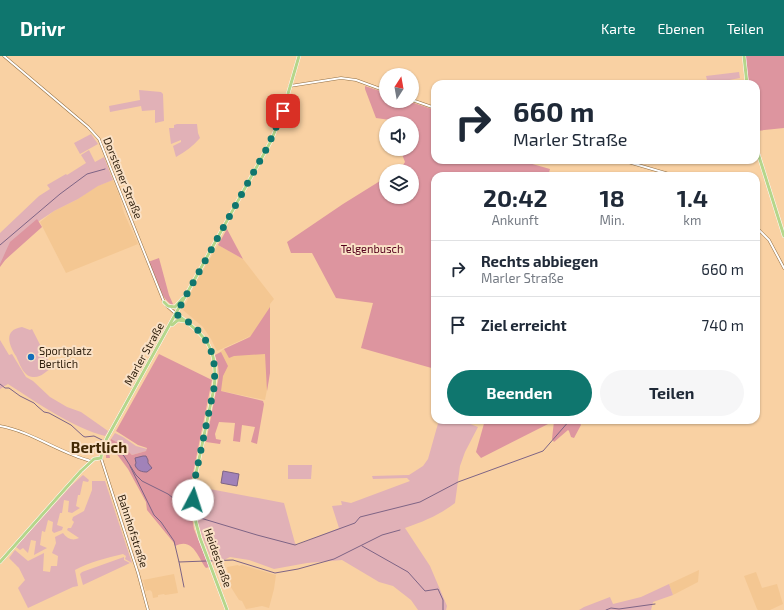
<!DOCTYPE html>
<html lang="de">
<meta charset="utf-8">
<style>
:root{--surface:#fff;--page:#f6f6f7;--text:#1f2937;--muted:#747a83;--line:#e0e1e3;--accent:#0f766e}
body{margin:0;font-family:"Exo 2",sans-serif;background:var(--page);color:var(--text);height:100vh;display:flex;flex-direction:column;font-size:15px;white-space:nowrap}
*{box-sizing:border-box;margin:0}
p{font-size:13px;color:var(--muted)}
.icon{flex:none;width:22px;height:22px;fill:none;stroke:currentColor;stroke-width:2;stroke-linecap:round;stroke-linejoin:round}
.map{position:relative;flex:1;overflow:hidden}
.drawer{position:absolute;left:431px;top:116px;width:329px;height:252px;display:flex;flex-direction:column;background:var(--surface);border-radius:12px;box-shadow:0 1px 3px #0004}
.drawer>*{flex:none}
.hud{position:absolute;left:431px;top:24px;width:329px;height:84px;border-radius:12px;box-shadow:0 1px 3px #0004;background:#fff;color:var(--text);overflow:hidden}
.needle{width:26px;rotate:11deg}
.buttons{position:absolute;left:379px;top:12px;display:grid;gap:8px}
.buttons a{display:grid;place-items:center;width:40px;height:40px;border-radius:50%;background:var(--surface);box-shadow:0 1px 3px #0004;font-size:20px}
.pin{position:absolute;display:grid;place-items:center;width:34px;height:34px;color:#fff;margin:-17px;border-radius:8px;box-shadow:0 2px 6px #0006}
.me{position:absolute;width:44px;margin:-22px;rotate:5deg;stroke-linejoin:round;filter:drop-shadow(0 0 3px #0008)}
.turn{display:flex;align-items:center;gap:14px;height:84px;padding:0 16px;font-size:18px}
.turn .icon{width:52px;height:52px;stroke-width:2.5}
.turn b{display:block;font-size:28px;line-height:34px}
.eta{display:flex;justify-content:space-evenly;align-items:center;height:68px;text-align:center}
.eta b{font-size:24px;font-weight:700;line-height:28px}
.primary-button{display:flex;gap:8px;margin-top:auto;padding:8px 16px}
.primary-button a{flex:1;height:46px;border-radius:24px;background:var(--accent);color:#fff;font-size:16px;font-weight:700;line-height:46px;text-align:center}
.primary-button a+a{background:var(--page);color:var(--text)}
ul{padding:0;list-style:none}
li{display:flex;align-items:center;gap:12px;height:56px;padding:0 16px;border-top:1px solid var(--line)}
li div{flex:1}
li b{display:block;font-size:15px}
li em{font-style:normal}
header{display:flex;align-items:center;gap:24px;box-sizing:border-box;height:56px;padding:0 20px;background:var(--accent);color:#fff}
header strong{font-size:19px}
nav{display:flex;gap:22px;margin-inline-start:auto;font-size:14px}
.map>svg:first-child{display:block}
.built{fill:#f4c792}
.green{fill:#e1b1b7}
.forest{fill:#dd959f}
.water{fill:#a182b9;stroke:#7e6485}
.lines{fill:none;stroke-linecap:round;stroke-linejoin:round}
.stream{stroke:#7e6485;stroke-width:1}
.minor-casing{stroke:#936f43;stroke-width:3}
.major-casing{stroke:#fff;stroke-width:4}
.minor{stroke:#fff;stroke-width:2}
.major{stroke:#b5d68b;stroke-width:3}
.route{stroke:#0f766e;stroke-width:7;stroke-dasharray:0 12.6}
.poi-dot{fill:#116ebb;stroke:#fae1c6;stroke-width:1.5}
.labels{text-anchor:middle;stroke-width:4;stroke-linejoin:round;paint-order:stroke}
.street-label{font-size:11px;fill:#2d1e0c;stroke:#fae1c6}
.park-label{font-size:11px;fill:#54001c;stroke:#fae1c6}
.poi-label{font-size:11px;fill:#2d1e0c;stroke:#fae1c6;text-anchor:start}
.district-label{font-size:15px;font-weight:bold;fill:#412804;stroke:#fae1c6}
</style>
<header>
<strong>Drivr</strong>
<nav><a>Karte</a><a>Ebenen</a><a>Teilen</a></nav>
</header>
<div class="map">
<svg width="784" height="554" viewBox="0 0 784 554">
<rect width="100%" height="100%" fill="#f9d1a3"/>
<g class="built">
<path d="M 113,124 L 119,139 L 124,157 L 138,188 L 66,217 L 40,166 L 54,155 L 78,143 L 97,130 Z"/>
<path d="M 218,189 L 243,203 L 274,243 L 270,248 L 270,300 L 269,323 L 265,344 L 217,334 L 219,310 L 216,299 L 224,293 L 246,283 L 251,279 L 246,282 L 217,295 L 211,283 L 203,271 L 183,254 L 196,226 Z"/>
<path d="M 238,509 L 239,510 L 242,509 L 276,519 L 274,533 L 269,552 L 262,550 L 246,553 L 242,545 L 239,544 L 227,525 L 229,524 L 227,511 Z"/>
<path d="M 699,514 L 698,526 L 673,539 L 669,528 Z"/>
<path d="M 756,516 L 762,532 L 777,528 L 783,548 L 770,554 L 758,554 L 757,553 L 744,520 Z"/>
<path d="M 174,518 L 178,537 L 165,539 L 164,538 L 158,539 L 158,541 L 153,542 L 152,536 L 150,534 L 146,535 L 143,524 Z"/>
</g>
<g class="green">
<path d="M 739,16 L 740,22 L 708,28 L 706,20 Z"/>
<path d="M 139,34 L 161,36 L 163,38 L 164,65 L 155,67 L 155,54 L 142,55 L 141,50 L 110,56 L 109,50 L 140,44 Z"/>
<path d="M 177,68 L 197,68 L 198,77 L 200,82 C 193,90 185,96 176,101 L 173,90 L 181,86 L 181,84 L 171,88 L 169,72 L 174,72 L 174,69 Z"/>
<path d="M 91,78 L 98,88 L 80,98 L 74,87 Z"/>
<path d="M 89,94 L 95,106 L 104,101 L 113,124 L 98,130 L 78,143 L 54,155 L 39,165 L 0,210 L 0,177 L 39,140 L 50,133 L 47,129 L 66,118 L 67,119 L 86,107 L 81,99 Z"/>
<path d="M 22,271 L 30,274 L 32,273 L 52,312 C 46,315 41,322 33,321 C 23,320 20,308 16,300 C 9,289 3,274 22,271 Z"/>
<path d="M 0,284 L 9,299 L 12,298 L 26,321 L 33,325 L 50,341 L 67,351 L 81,356 L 108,375 L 105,380 C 73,372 36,346 8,328 L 0,333 Z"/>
<path d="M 439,364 L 460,364 L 478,371 L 465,396 L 460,410 L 455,447 C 439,459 425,465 405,472 L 430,510 L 447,550 L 446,554 L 418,554 L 411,544 L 393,530 L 379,526 L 342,504 L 307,507 L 274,513 L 249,504 L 230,501 L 214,509 C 204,485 191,458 197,432 L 199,431 L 284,447 L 295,487 L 297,489 L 339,472 L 332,450 L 342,449 L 341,445 L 351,447 L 410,425 L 407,422 L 373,423 L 372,420 L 409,419 L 423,410 L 428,403 Z"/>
<path d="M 115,377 L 123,381 L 136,390 L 147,393 L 146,395 L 132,399 L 122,389 L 111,383 Z"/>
<path d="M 288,409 L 312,409 L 311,423 L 288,423 Z"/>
<path d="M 83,419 L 89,424 L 88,426 L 83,425 L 80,439 L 78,439 L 76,450 L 80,452 L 72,457 L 68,456 L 69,445 L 64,444 L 62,457 L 60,457 L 57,469 L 63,471 L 62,474 L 54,477 L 52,475 L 53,466 L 48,464 L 45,476 L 42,475 L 40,489 L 47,492 L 34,499 L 36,485 L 31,484 L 28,497 L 23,492 L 20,494 L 16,491 L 71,430 Z"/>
<path d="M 92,425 L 105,425 L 132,507 L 125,503 L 126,500 L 123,498 C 107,502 89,506 75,514 L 78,530 L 73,531 L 28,552 L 18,532 L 25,524 L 19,512 L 9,502 L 15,494 L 28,505 L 44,497 L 43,515 L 50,516 L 51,510 L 57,510 L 58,500 L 52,497 L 56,487 L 55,481 L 63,477 C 67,483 73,485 79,482 L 67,474 L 68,472 L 71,472 L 74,466 L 72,464 L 73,461 L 84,455 L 92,434 Z"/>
<path d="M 124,501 L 124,504 L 130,507 L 83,529 L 80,518 L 82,516 Z"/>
<path d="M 669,528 L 673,539 L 653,546 L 651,554 L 579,554 L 584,551 L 610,541 L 613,548 L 641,541 Z"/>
</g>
<g class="forest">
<path d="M 745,0 L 784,0 L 784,72 L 756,75 L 756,28 L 749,28 Z"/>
<path d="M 365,30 L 386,37 L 386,45 L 408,45 L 435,54 L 435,104 L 518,104 L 550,113 L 548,120 L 435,120 L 435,313 L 361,292 L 373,247 L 336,242 L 312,197 L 291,197 L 287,186 L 343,148 L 380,125 L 382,130 L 386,127 L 386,141 L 412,141 L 412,115 L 399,115 L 405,106 L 400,93 L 412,93 L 412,67 L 391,67 L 390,64 L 376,62 L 365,33 Z"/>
<path d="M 37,163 L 42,171 L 5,204 L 0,211 L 0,208 L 10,186 Z"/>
<path d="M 227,173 L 243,203 L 218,189 Z"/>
<path d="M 159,202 L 169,239 L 173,248 L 172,249 C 159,240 154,220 148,206 Z"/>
<path d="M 270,251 L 270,317 L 267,335 L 265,298 L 234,300 L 229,302 L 224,293 L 250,281 Z"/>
<path d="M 221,296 L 228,310 L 223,320 L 221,335 L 263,345 L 264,348 L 257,388 L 251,386 L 255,371 L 242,369 L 240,386 L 233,385 L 235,367 L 219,366 L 215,378 L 216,383 L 221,384 L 220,388 L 206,386 L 219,320 L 218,310 L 215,299 Z"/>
<path d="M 159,298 L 212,324 L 190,432 L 190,451 L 194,473 L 209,511 L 206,512 C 197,500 193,481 175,490 L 174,487 L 147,454 L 146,446 L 128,413 L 116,397 L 109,397 L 110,402 L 106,402 L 106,392 L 111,383 L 122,389 L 132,399 L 146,395 L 147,392 L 138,389 L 116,375 Z"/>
<path d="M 485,364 L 578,364 L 581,369 L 574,382 L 571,381 L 569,375 L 568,374 L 554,386 L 552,383 L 554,365 L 481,402 L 476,396 Z"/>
</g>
<g class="water">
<path d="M 143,400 L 146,400 L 148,404 L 148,407 L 152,412 L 147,416 C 142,416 137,415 135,409 L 136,407 L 135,402 Z"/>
<path d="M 223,415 L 239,418 L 237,430 L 221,427 Z"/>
</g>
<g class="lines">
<g class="stream">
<path d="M 0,189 L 60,138 L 87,118 L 105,113"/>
<path d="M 0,328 L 5,332 L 9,332 L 20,340 L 34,347 L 37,350 L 44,356 L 49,357 L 71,369 L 83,380 L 85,381 L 94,380 L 102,384"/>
<path d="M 109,387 L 124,400 L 136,419 L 142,425 L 168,438 L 192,457"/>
<path d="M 130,410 L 154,459 L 161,466 L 174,485 L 179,506 L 233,504 L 275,517 L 298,513 L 334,503 L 382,479 L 400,474"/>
<path d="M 197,461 L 257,479 L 295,489 L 355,467 L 360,461 L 420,446 L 458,426 L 543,395 L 570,364"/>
<path d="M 362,490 L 408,516 L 425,535 L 438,533 L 443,544 L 443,554"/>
<path d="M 179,506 L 184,531"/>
<path d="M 606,554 L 611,552 L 619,553 L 655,548"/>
</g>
<g class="minor-casing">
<g id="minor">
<path d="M 4,0 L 88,71 L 99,83 L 164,246"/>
<path d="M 290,30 L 341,22 L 356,24 L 386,35"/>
<path d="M 412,44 L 435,52"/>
<path d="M 621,104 L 676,120"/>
<path d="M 756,171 L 769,184 L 784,212"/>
<path d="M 167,250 L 175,257"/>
<path d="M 0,370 C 33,376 59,397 91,405"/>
<path d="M 101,402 L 138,517 L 148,554"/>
</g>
</g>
<g class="major-casing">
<g id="major">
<path d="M 744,0 L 747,28"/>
<path d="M 756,91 L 784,180"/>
<path d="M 164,246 L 168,250 L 175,251 L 183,242"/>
<path d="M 176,258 C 206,279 219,293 214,332 L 194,427 L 193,449 L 196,467 L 200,482 L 227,554"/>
<path d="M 172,269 L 178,264 L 184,265"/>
<path d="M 0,506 L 81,415 L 94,403 L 101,402 L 102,393 L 107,382 L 271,85 L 283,55 L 299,0"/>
</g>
</g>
<use href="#minor" class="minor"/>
<use href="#major" class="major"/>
</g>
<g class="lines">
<path class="route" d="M 193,444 L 194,427 L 214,332 L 215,313 L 212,297 L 204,281 L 193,269 L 176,258 L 268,90 L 283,55"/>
</g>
<circle class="poi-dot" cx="31" cy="301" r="4"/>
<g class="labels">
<g class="street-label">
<text transform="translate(123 122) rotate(68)" y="4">Dorstener Straße</text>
<text transform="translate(144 298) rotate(-61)" y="4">Marler Straße</text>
<text transform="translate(133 475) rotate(72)" y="4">Bahnhofstraße</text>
<text transform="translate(218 502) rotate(70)" y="4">Heidestraße</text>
</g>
<g class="park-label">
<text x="372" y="197">Telgenbusch</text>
</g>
<g class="poi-label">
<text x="39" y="299">Sportplatz<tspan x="39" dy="13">Bertlich</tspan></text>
</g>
<g class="district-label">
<text x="99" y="397">Bertlich</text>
</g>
</g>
</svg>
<div class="buttons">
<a><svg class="needle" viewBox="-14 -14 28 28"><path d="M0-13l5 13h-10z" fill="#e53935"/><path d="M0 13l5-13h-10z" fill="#747a83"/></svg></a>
<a><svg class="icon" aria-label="sound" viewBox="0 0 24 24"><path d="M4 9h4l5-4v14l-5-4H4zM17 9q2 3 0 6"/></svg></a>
<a><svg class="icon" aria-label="layers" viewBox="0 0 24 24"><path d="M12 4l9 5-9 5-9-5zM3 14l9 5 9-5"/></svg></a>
</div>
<div class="pin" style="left:283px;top:55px;background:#d93025"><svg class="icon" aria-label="arrive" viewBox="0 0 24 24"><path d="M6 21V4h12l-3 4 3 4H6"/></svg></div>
<svg class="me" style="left:193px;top:444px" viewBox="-20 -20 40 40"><circle r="19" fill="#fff"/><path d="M0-13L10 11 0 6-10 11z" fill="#0f766e"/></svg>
<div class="hud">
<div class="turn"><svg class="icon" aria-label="right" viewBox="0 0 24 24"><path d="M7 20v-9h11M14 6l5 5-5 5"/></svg><div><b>660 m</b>Marler Straße</div></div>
</div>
<section class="drawer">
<div class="eta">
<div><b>20:42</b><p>Ankunft</p></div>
<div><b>18</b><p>Min.</p></div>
<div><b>1.4</b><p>km</p></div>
</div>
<ul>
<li><svg class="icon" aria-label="right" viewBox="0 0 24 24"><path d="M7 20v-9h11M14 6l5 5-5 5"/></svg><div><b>Rechts abbiegen</b><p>Marler Straße</p></div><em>660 m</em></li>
<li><svg class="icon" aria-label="arrive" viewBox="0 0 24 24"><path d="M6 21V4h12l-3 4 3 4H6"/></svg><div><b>Ziel erreicht</b></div><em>740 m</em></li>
</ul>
<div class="primary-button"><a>Beenden</a><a>Teilen</a></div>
</section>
</div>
